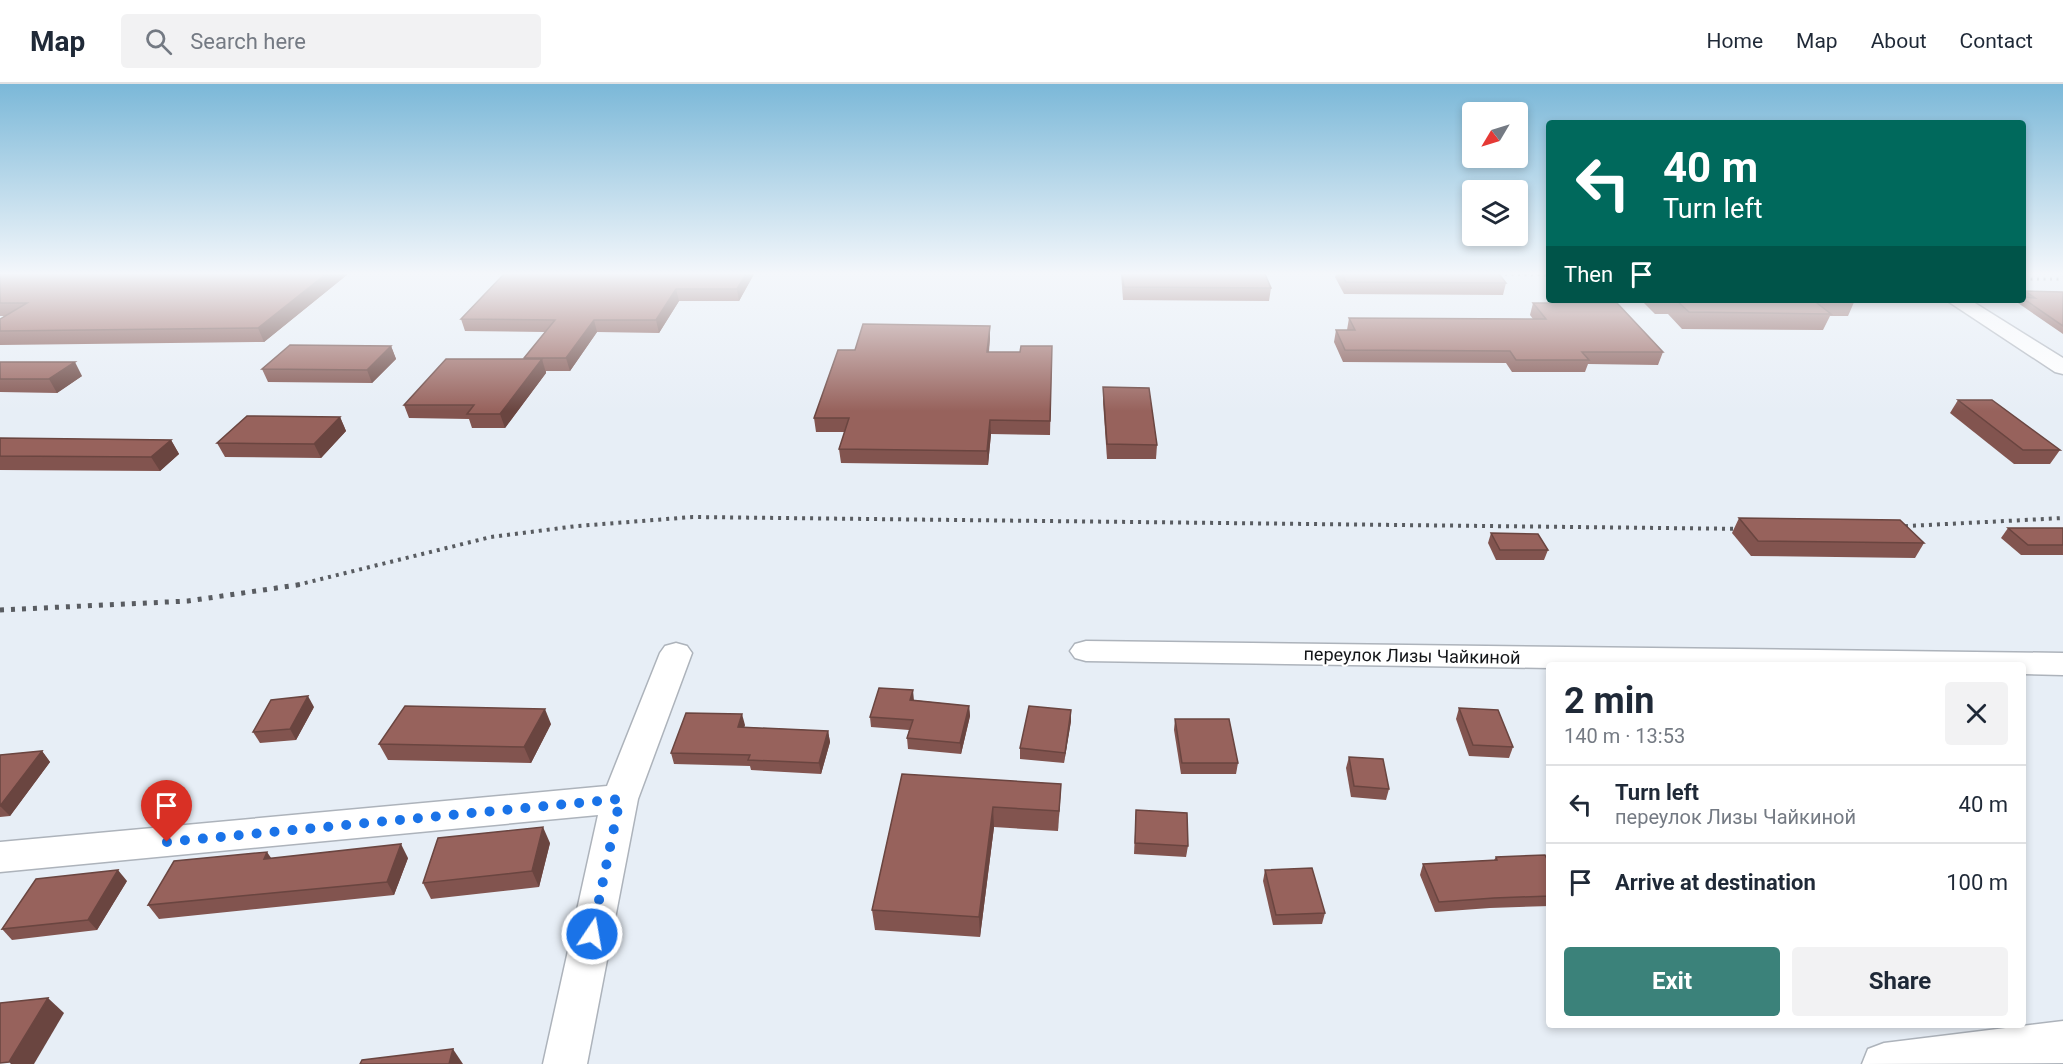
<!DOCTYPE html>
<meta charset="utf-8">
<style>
:root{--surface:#fff;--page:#f2f2f3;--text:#1f2937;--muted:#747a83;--line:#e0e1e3;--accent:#3b827a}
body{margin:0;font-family:Roboto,sans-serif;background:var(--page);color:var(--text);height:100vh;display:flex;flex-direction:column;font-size:22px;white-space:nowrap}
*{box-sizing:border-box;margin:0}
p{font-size:20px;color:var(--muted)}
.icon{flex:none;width:33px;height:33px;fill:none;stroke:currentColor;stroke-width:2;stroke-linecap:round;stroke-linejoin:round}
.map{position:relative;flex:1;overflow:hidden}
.drawer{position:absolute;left:1546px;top:578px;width:480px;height:366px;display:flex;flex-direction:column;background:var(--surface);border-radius:6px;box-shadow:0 3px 9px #0003}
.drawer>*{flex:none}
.guide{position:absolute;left:1546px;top:36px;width:480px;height:183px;border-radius:6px;box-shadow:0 3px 9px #0003;background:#00695c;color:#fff;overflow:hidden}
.needle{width:39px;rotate:232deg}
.controls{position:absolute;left:1462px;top:18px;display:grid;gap:12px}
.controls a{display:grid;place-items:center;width:66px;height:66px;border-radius:6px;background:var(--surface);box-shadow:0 3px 9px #0003;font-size:30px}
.pin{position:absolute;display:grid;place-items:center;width:51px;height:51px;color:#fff;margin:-62px -26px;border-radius:50% 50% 50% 0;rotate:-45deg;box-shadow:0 0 6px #0007}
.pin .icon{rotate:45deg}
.me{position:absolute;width:66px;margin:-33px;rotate:12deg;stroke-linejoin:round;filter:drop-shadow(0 0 4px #0008)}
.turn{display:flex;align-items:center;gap:21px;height:126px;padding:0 18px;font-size:27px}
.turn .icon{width:78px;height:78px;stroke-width:2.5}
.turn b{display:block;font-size:42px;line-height:51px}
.then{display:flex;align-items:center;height:57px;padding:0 18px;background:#0003;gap:12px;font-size:22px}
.round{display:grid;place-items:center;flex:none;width:63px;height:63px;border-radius:6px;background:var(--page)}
.overview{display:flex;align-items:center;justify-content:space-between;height:102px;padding:0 18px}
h1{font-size:36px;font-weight:700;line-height:45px}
.action{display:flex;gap:12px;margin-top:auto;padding:12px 18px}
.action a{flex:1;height:69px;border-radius:6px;background:var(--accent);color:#fff;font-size:24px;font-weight:700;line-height:69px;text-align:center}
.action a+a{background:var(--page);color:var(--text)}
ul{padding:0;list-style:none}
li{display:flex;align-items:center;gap:18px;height:78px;padding:0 18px;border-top:2px solid var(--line)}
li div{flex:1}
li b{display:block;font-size:22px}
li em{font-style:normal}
header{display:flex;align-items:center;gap:36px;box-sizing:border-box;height:84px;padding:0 30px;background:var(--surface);border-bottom:2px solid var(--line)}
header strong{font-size:28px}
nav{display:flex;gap:33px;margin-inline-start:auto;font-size:21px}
.search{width:420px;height:54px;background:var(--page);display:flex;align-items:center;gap:15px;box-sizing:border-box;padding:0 21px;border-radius:6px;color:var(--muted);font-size:22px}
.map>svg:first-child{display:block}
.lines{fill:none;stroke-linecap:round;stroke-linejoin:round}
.minor-casing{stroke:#adb3bb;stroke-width:3}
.minor{fill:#fff;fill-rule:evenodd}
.rail-far2{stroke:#595c61;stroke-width:3;stroke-dasharray:2 4.5;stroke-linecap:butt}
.rail-far1{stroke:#595c61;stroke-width:4;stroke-dasharray:3 5;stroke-linecap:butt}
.rail{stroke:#595c61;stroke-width:5;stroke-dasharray:4 7;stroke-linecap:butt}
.wall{fill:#82544f}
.shaded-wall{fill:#6a4540}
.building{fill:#97625c;stroke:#6a4540;stroke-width:1.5}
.route{stroke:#1a73e8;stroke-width:10;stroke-dasharray:0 18}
.labels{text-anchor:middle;stroke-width:4.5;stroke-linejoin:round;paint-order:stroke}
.street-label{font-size:18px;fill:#131518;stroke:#fff}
</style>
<header>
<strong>Map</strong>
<div class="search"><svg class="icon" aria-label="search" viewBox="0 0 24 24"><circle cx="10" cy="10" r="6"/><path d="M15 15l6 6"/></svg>Search here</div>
<nav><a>Home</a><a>Map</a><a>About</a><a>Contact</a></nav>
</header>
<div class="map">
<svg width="2063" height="980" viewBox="0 0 2063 980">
<rect width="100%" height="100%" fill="#e7eef6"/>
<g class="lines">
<g class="minor-casing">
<g id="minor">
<path d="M 1946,216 L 1970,216 L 2063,274 L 2063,290 L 2055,288 Z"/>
<path d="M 1086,557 L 2063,569 L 2063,591 L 2024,590 L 2024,580 L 1550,580 L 1550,584 L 1086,577 L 1075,574 L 1070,567 L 1075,560 Z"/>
<path d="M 676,559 L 687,562 L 692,569 L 638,715 L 587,980 L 543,980 L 598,731 L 0,788 L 0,758 L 607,702 L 660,569 L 665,562 Z"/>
<path d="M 2063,937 L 2063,979 L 1862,980 L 1868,965 L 1884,959 Z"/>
</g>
</g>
<use href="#minor" class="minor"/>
<g class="rail-far2">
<path d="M 1466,190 L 1550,191"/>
<path d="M 2024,195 L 2063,195"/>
</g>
<g class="rail-far1">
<path d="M 1889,443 L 2063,434"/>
<path d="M 297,501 L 491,453 L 577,442 L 693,433 L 1751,445"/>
</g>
<path class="rail" d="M 0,526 L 188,517 L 304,500"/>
</g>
<g class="wall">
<path d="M 0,190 L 348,190 L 264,258 L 0,261 L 0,235 L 5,232 L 0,232 Z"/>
<path d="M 504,190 L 754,190 L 739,217 L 679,217 L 659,249 L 597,248 L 570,287 L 546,287 L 546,289 L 505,344 L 472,344 L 469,335 L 409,334 L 404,321 L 524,275 L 524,274 L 545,248 L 465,247 L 461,235 Z"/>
<path d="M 1121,190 L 1265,190 L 1271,204 L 1269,217 L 1123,216 Z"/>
<path d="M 1336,190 L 1499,190 L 1506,199 L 1503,211 L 1344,210 L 1335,193 Z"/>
<path d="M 2025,207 L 2063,208 L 2063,250 L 2018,219 L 2020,216 L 2024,216 L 2024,209 Z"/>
<path d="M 1641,216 L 1855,216 L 1848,232 L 1830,232 L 1823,246 L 1682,245 L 1668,230 L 1655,230 Z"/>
<path d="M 1533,219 L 1663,268 L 1658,281 L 1588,280 L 1585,288 L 1512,288 L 1506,279 L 1343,278 L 1334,258 L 1336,246 L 1347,246 L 1349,234 L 1533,235 L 1530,231 Z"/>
<path d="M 990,242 L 990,254 L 989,268 L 1020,268 L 1052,262 L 1050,351 L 991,350 L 988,381 L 841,379 L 839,365 L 845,348 L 816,348 L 814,334 L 855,266 Z"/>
<path d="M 391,262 L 396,275 L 372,299 L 268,298 L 262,285 Z"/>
<path d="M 0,278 L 82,292 L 57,309 L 0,308 Z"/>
<path d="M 1103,303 L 1157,361 L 1156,375 L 1107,375 L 1103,317 Z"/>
<path d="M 1958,316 L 2060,366 L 2050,380 L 2014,380 L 1950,329 Z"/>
<path d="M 340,333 L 346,347 L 321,374 L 225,373 L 217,359 Z"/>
<path d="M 0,354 L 171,356 L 179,370 L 160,387 L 0,386 Z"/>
<path d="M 1739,434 L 1924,459 L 1915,474 L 1751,472 L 1732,449 Z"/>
<path d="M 2008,444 L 2063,444 L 2063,471 L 2021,471 L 2001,454 Z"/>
<path d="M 1491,449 L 1548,466 L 1544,476 L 1496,476 L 1488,459 Z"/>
<path d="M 914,616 L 969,622 L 970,632 L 961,670 L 908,665 L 907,654 L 909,646 L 871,643 L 870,633 Z"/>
<path d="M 314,623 L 296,656 L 260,659 L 253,648 Z"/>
<path d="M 1459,624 L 1513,663 L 1509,674 L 1469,672 L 1456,635 Z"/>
<path d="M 1071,626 L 1071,637 L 1064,679 L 1020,675 L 1020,664 Z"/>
<path d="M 1175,635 L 1238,679 L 1236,690 L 1181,690 L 1174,646 Z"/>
<path d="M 551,640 L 531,679 L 388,676 L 379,660 Z"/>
<path d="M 745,641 L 744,643 L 828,647 L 830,658 L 821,690 L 751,686 L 750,682 L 674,680 L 671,669 Z"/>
<path d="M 42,667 L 50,678 L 10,732 L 0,733 L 0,671 Z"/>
<path d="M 1349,673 L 1389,705 L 1386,716 L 1351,713 L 1346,684 Z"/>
<path d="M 902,690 L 1061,700 L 1058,747 L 994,743 L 980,853 L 875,846 L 872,826 Z"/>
<path d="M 1136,726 L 1188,762 L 1186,773 L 1134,770 Z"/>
<path d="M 550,759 L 539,803 L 431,815 L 423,799 Z"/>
<path d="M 1496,773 L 1550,781 L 1550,822 L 1490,824 L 1435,828 L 1420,791 L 1423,780 L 1494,776 Z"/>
<path d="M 271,774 L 408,774 L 394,811 L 159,835 L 148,821 Z"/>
<path d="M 1265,786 L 1325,829 L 1322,840 L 1273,841 L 1263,797 Z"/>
<path d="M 127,797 L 97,846 L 12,856 L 2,845 Z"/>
</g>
<g class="shaded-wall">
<path d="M 326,190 L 348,190 L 264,258 L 258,244 Z"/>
<path d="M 746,190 L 754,190 L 739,217 L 737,205 Z"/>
<path d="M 676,205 L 679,217 L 659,249 L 656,236 Z"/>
<path d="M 594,236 L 597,248 L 570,287 L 566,274 Z"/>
<path d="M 990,242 L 990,254 L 987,281 L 987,268 Z"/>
<path d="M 391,262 L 396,275 L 372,299 L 367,286 Z"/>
<path d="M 542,275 L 546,289 L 505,344 L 500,330 Z"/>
<path d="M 75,278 L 82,292 L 57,309 L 49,295 Z"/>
<path d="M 340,333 L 346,347 L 321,374 L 314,360 Z"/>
<path d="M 990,336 L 991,350 L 988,381 L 987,367 Z"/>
<path d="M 171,356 L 179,370 L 160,387 L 151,373 Z"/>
<path d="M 913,606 L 914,617 L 910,616 Z"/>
<path d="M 308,612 L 314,623 L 296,656 L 290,645 Z"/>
<path d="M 969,622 L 970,632 L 961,670 L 960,659 Z"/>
<path d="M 545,625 L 551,640 L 531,679 L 524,663 Z"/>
<path d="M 1071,626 L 1071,637 L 1064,679 L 1065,669 Z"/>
<path d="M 742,630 L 745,641 L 741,653 L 738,643 Z"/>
<path d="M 828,647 L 830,658 L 821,690 L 819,679 Z"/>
<path d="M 42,667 L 50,678 L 10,732 L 0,722 Z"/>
<path d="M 1061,700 L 1060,720 L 1058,747 L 1059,727 Z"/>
<path d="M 993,723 L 994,743 L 980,853 L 979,833 Z"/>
<path d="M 543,743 L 550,759 L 539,803 L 532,787 Z"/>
<path d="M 401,760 L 408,774 L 394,811 L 387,798 Z"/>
<path d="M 267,768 L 276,781 L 264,775 Z"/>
<path d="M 118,786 L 127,797 L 97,846 L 88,836 Z"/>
<path d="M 48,914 L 64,929 L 34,980 L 11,980 L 9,978 Z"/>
<path d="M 453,965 L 463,980 L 449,980 Z"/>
</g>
<g class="building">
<path d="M 0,190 L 326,190 L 258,244 L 0,247 L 0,235 L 27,219 L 0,219 Z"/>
<path d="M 504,190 L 746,190 L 737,205 L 676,205 L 656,236 L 594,236 L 566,274 L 524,274 L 555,236 L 461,235 Z"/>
<path d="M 1122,190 L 1265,190 L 1271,204 L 1124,203 Z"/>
<path d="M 1342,190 L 1499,190 L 1506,199 L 1346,198 Z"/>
<path d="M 2025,207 L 2063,208 L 2063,242 L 2024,215 L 2024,213 L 2035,214 Z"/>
<path d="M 1676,216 L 1813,216 L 1831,230 L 1689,228 Z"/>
<path d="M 1533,219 L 1617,219 L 1663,268 L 1582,268 L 1589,276 L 1516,276 L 1510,267 L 1345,266 L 1336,246 L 1355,246 L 1349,234 L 1546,235 Z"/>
<path d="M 863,240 L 990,242 L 987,268 L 1020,268 L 1021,262 L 1052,262 L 1050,337 L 990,336 L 987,367 L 839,365 L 849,334 L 814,334 L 838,266 L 855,266 Z"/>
<path d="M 290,261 L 391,262 L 367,286 L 262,285 Z"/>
<path d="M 446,275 L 542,275 L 500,330 L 467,330 L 474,321 L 404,321 Z"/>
<path d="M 0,278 L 75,278 L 49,295 L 0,295 Z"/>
<path d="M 1103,303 L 1149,304 L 1157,361 L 1107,360 Z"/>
<path d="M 1958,316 L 1992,316 L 2060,366 L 2023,366 Z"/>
<path d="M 247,332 L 340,333 L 314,360 L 217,359 Z"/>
<path d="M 0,354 L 171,356 L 151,373 L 0,372 Z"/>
<path d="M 1739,434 L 1900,436 L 1924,459 L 1758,457 Z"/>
<path d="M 2008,444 L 2063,444 L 2063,461 L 2028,461 Z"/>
<path d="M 1491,449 L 1538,450 L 1548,466 L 1500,466 Z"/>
<path d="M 879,604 L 913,606 L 910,616 L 969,622 L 960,659 L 907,654 L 913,636 L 870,633 Z"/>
<path d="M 308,612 L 290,645 L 253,648 L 271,616 Z"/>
<path d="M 405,622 L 545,625 L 524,663 L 379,660 Z"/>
<path d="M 1029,622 L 1071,626 L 1065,669 L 1020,664 Z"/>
<path d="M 1459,624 L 1498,626 L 1513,663 L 1473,661 Z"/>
<path d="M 686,629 L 742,630 L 738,643 L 828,647 L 819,679 L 748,676 L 750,671 L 671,669 Z"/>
<path d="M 1175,635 L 1229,635 L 1238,679 L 1182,679 Z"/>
<path d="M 42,667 L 0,722 L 0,671 Z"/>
<path d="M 1349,673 L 1383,675 L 1389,705 L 1354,702 Z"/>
<path d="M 902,690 L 1061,700 L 1059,727 L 993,723 L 979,833 L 872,826 Z"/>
<path d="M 1136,726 L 1187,729 L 1188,762 L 1135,759 Z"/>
<path d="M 543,743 L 532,787 L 423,799 L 438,754 Z"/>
<path d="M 401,760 L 387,798 L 148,821 L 174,777 L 267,768 L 264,775 Z"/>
<path d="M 1545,771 L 1550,781 L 1550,812 L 1494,814 L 1439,818 L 1423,780 L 1497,776 L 1496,773 Z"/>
<path d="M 1312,784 L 1325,829 L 1276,831 L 1265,786 Z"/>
<path d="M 118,786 L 88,836 L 2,845 L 36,795 Z"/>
<path d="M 48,914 L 9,978 L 0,979 L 0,919 Z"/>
<path d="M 453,965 L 449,980 L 360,980 L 362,976 Z"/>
</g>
<linearGradient id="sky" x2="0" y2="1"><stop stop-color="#7bb8d8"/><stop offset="0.58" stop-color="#f4f7fb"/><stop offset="1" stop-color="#f4f7fb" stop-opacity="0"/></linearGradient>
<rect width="2063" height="327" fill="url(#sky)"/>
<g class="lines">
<path class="route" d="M 167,758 L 620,715 L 592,850"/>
</g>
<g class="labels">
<g class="street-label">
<text transform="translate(1412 572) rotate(1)" y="6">переулок Лизы Чайкиной</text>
</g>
</g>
</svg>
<div class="controls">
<a><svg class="needle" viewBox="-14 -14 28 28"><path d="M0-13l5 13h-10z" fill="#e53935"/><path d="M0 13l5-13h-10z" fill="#747a83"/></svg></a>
<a><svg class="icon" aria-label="layers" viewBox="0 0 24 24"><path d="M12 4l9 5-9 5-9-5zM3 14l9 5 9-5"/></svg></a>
</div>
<div class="pin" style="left:167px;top:758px;background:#d93025"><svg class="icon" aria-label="arrive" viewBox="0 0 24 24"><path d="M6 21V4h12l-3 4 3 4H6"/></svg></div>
<svg class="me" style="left:592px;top:850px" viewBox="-20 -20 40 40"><circle r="17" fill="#1a73e8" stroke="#fff" stroke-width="3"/><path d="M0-11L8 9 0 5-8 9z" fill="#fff"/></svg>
<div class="guide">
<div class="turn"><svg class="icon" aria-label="left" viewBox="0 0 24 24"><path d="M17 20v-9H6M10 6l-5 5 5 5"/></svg><div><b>40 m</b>Turn left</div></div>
<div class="then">Then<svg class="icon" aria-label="arrive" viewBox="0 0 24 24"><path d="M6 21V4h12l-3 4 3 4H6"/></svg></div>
</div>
<section class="drawer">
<div class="overview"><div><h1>2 min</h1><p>140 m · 13:53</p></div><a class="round"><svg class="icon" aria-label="close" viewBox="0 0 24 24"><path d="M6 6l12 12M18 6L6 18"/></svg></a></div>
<ul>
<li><svg class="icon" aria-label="left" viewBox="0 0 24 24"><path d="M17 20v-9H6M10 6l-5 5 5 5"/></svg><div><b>Turn left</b><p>переулок Лизы Чайкиной</p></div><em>40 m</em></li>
<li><svg class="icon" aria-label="arrive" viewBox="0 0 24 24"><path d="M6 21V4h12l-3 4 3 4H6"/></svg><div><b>Arrive at destination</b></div><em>100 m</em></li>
</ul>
<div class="action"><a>Exit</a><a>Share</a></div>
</section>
</div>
